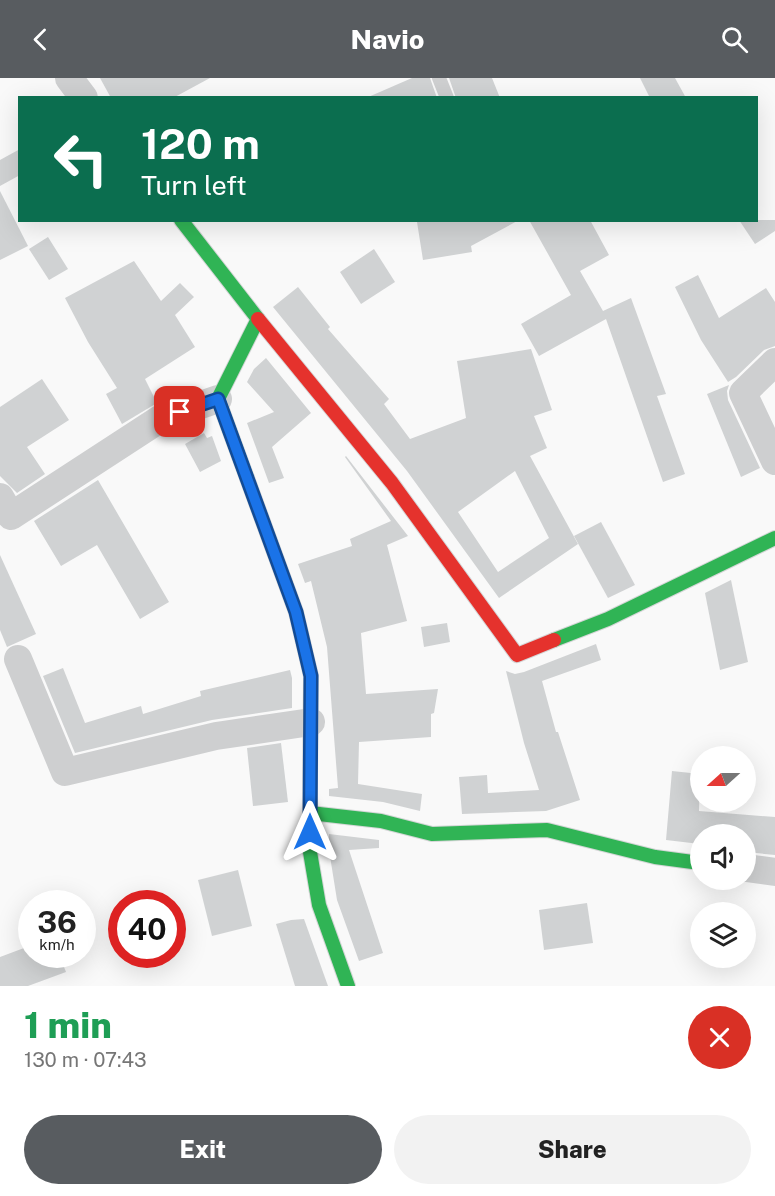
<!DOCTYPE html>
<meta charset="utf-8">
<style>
:root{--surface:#fff;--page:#f2f2f2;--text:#222;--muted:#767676;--accent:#585c60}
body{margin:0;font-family:"Public Sans",sans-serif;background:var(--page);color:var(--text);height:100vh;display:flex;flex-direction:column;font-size:22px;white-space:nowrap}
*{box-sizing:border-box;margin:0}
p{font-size:20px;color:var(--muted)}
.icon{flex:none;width:33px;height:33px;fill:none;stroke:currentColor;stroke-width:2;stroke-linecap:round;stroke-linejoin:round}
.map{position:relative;height:908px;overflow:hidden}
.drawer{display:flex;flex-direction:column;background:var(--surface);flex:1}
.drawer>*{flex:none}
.top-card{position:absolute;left:18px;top:18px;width:740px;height:126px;border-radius:0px;box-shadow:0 6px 24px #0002;background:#0b6e4f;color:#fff;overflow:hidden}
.needle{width:39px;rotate:249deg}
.fabs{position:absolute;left:690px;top:668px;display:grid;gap:12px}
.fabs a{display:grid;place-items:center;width:66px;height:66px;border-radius:50%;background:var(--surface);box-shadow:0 6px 24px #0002;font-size:30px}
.speed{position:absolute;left:18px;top:812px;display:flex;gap:12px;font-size:30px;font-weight:700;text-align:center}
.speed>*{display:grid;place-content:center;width:78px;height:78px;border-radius:50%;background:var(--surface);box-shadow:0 6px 24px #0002;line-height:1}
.speed small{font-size:15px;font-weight:400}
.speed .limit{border:9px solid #d22;background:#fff;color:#111}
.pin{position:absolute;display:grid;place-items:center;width:51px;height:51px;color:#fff;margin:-26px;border-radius:12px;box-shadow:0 3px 9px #0006}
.me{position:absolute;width:66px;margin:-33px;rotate:0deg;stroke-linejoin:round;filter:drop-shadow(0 0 4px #0008)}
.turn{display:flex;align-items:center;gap:21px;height:126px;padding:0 24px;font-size:27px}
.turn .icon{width:78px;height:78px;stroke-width:2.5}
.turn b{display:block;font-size:42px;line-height:51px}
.round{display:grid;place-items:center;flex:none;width:63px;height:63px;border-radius:32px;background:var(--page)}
.headline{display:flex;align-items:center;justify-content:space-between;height:102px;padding:0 24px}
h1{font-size:36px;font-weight:800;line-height:45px;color:#1e9e55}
.primary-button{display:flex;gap:12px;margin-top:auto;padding:12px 24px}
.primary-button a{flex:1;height:69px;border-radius:36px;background:var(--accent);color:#fff;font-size:24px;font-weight:800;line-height:69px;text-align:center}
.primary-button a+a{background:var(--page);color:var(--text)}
header{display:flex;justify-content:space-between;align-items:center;height:78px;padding:0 24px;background:var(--accent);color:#fff;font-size:27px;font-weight:800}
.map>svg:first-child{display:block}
.building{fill:#d0d2d3;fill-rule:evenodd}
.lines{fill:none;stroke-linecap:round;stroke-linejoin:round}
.fast-casing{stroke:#d5d6d7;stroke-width:16}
.slow-casing{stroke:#d5d6d7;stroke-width:16}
.jam-casing{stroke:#d5d6d7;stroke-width:16}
.lane{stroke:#cecfd0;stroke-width:14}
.street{stroke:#cecfd0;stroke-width:28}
.fast{stroke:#30b455;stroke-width:14}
.slow{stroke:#ff9f0a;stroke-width:14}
.jam{stroke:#e5322d;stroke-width:14}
.route-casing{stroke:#114b97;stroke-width:15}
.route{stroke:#1a73e8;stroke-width:10}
</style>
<header><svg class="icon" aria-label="back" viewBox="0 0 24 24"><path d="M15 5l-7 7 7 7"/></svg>Navio<svg class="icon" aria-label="search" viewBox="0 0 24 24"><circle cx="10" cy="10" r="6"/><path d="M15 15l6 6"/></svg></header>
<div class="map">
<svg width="775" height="908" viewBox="0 0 775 908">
<rect width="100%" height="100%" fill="#f9f9f9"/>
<g class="building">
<path d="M 100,0 L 210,0 L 173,20 L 111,20 Z"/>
<path d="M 412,0 L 430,0 L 437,20 L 366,20 Z"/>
<path d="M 449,0 L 492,0 L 500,20 L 456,20 Z"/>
<path d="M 640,0 L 675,0 L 686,20 L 650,20 Z"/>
<path d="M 20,71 L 20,97 L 0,108 L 0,82 Z"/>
<path d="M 0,113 L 28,168 L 0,182 Z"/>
<path d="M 428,142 L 519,142 L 471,168 L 472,174 L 423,182 L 417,144 Z"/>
<path d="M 529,142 L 590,142 L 609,177 L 580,193 L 603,233 L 631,220 L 666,316 L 657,318 L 685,396 L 663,404 L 606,241 L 539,278 L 521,246 L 571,217 Z"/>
<path d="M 739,142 L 775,142 L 775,153 L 755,166 Z"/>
<path d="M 48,159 L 68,191 L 49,202 L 29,171 Z"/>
<path d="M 374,171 L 395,204 L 361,226 L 340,194 Z"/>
<path d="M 134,183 L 161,223 L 180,205 L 194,219 L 175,237 L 195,269 L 145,301 L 157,325 L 122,346 L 106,316 L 117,310 L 88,264 L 65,220 Z"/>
<path d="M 698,197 L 719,240 L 766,210 L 775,224 L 775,268 L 764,272 L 736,299 L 728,304 L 701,262 L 675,209 Z"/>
<path d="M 298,209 L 330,249 L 328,251 L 389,321 L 384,326 L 410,361 L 466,340 L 457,283 L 531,271 L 552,332 L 534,338 L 547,370 L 530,378 L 578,466 L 499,520 L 407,393 L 273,229 ZM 515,393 L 549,460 L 498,494 L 458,434 Z"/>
<path d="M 266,280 L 311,335 L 272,369 L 284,400 L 269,405 L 247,345 L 274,334 L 247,304 L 254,291 Z"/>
<path d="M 42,301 L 69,342 L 27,369 L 45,396 L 17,415 L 0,398 L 0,329 Z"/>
<path d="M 729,307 L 727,313 L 728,322 L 760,390 L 741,399 L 707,316 Z"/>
<path d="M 204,355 L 207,360 L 212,358 L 221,383 L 200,394 L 185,366 Z"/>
<path d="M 346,378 L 408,458 L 387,467 L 407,543 L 361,555 L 366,616 L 438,611 L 434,635 L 431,636 L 431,659 L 359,664 L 358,706 L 422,716 L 420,733 L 383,724 L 329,718 L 329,711 L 338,710 L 327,569 L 311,503 L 305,505 L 298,486 L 352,468 L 350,461 L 391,443 L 345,379 Z"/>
<path d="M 98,402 L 169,524 L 140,541 L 97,467 L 61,488 L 34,443 Z"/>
<path d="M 601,444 L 635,507 L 608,520 L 574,458 Z"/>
<path d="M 0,477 L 36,556 L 7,569 L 0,552 Z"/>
<path d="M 731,502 L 748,584 L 720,592 L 705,515 Z"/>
<path d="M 447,545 L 450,564 L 424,569 L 421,549 Z"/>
<path d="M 596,566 L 601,582 L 542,603 L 556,654 L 558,654 L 580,722 L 546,733 L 462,736 L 459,699 L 487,697 L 488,715 L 539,712 L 524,665 L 506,593 L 515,596 L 524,594 Z"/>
<path d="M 63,590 L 85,645 L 141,628 L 143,636 L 201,618 L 200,613 L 290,592 L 292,600 L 292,630 L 212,642 L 75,675 L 43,598 Z"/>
<path d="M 281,665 L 288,724 L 253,728 L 247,670 Z"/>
<path d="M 672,693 L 700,696 L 699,733 L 775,739 L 775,777 L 746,774 L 746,756 L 700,756 L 700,766 L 666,762 Z"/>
<path d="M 329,756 L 379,762 L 379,770 L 349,772 L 383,875 L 359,883 L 337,822 L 329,772 Z"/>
<path d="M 238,792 L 252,848 L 212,858 L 198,802 Z"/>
<path d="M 587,825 L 593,865 L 544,872 L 539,832 Z"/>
<path d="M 304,841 L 328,908 L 295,908 L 276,846 L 291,842 Z"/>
<path d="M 32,867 L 32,876 L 59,876 L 66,894 L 28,908 L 0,908 L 0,879 Z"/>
</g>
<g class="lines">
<g class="fast-casing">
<g id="fast">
<path d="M 181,142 L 258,241 L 218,321 L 247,400"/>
<path d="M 554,562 L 608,541 L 775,460"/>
<path d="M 310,697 L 310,774 L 319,827 L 348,908"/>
<path d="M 310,735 L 381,743 L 432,756 L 547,752 L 655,779 L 700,785"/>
</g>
</g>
<g class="slow-casing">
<path id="slow" d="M 247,400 L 296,534 L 311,598 L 310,697"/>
</g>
<g class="jam-casing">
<path id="jam" d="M 258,241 L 392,405 L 517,577 L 554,562"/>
</g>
<path class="lane" d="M 439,0 L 447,20"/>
<g class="street">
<path d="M 69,0 L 84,20"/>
<path d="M 775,284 L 743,315 L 775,383"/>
<path d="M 0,419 L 11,438 L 160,341 L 218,321"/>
<path d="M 18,581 L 65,694 L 216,658 L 311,644"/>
<path d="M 746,790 L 775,794"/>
</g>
<use href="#fast" class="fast"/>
<use href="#slow" class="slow"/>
<use href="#jam" class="jam"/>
</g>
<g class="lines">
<g class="route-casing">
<path id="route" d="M 180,334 L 218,321 L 296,534 L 311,598 L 310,754"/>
</g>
<use href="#route" class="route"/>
</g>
</svg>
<div class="fabs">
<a><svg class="needle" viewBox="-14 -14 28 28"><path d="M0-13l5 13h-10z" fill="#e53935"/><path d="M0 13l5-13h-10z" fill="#767676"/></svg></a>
<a><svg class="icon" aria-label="sound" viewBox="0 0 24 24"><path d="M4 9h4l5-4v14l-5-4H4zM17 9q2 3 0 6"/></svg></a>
<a><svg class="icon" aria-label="layers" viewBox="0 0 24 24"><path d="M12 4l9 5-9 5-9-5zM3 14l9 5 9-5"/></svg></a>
</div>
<div class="speed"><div>36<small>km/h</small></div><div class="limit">40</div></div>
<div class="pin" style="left:180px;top:334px;background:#d93025"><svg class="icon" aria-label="arrive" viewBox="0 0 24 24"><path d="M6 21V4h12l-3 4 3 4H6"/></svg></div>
<svg class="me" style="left:310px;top:754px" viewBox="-20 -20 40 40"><path d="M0-17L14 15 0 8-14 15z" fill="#1a73e8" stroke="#fff" stroke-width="4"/></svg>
<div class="top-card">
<div class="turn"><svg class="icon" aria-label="left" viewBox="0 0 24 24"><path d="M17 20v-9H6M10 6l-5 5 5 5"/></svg><div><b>120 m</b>Turn left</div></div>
</div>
</div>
<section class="drawer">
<div class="headline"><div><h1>1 min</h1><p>130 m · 07:43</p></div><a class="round" style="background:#d93025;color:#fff"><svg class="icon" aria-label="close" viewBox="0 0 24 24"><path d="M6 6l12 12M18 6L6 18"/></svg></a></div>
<div class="primary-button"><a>Exit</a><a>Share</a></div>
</section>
